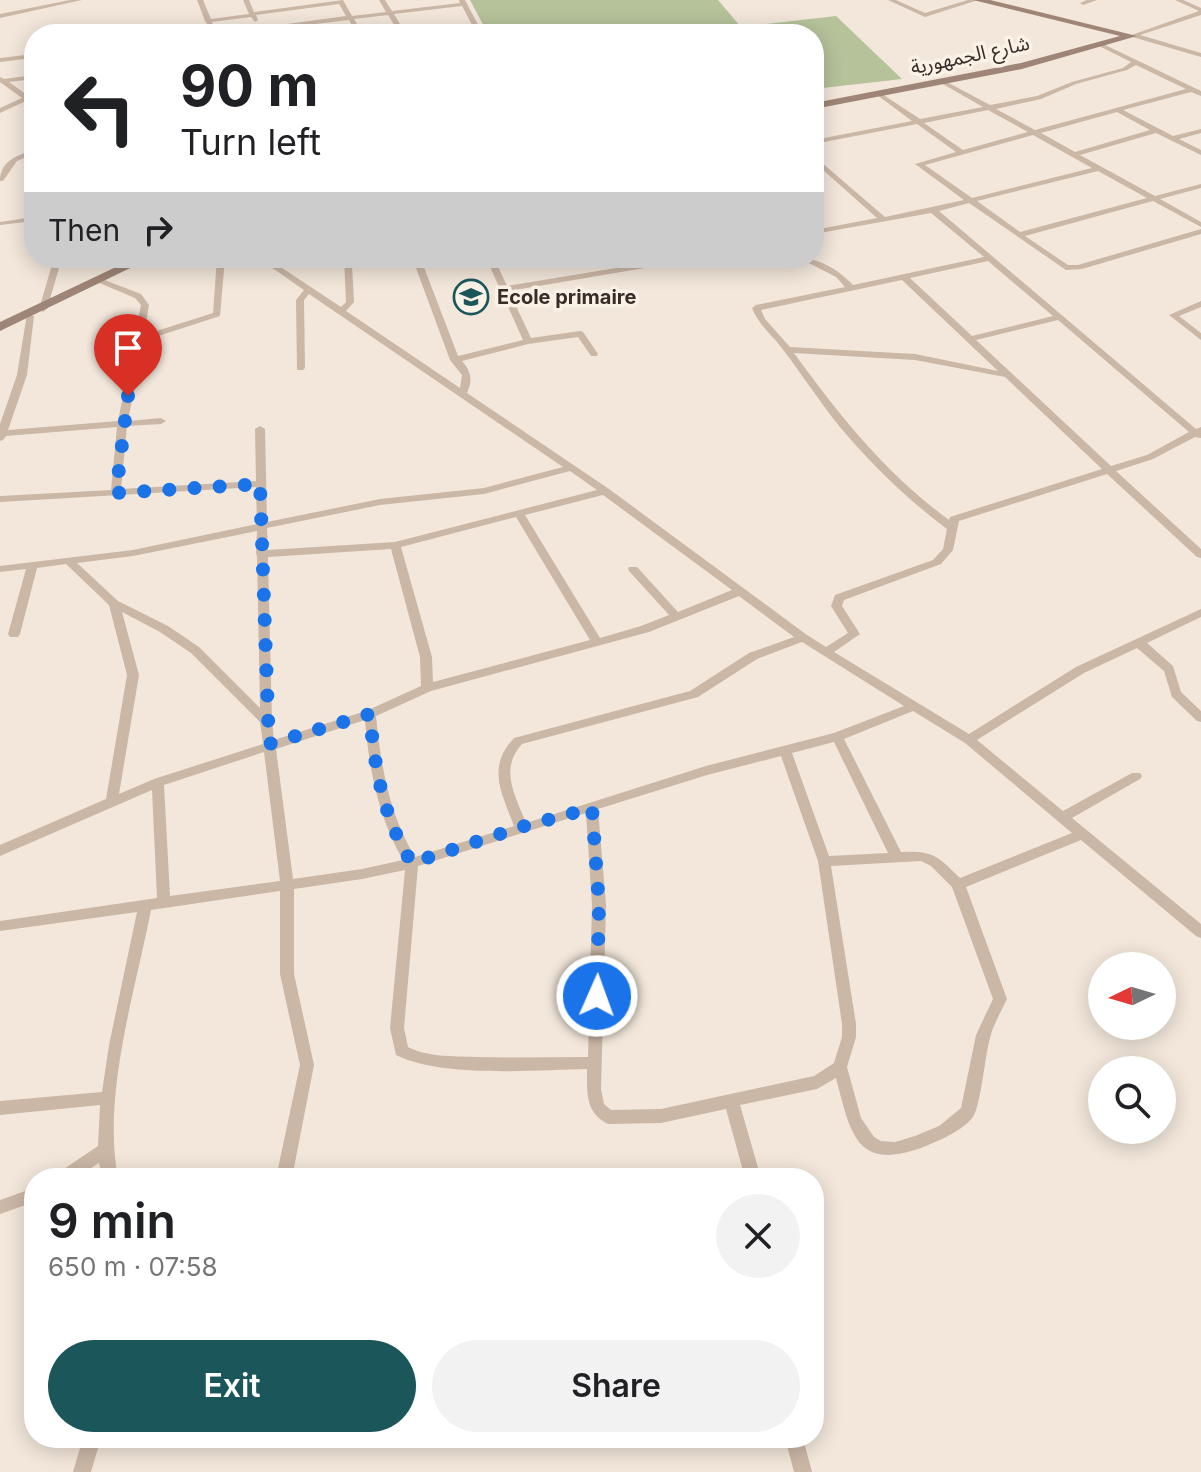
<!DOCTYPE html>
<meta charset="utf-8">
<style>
:root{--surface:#fff;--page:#f2f2f2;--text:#202124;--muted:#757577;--accent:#1b575a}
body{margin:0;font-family:Inter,"Noto Sans Arabic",sans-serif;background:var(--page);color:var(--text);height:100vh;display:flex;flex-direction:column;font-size:30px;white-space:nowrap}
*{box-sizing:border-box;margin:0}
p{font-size:26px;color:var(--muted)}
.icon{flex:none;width:44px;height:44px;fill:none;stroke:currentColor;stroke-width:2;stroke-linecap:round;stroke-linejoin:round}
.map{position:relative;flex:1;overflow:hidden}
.sheet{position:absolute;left:24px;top:1168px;width:800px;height:280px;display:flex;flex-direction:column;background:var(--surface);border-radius:32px;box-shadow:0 4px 20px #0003}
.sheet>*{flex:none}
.banner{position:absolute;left:24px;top:24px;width:800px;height:244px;border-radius:32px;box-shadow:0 4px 20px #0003;background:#fff;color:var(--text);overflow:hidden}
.needle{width:52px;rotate:265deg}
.buttons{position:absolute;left:1088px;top:952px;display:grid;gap:16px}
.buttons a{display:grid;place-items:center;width:88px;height:88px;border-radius:50%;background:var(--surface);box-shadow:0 4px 20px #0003;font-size:40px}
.pin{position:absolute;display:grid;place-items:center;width:68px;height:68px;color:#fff;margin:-82px -34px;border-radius:50% 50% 50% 0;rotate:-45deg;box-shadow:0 0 8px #0007}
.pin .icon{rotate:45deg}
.me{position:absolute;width:88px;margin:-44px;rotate:2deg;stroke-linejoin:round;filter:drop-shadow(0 0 6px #0008)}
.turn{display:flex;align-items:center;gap:28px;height:168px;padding:0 24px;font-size:36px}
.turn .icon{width:104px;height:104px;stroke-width:2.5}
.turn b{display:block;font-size:56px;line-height:68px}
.then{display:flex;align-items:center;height:76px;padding:0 24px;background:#0003;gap:16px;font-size:30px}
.round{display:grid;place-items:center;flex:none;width:84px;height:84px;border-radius:42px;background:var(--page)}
.overview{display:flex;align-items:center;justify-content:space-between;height:136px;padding:0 24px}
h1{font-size:48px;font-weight:600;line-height:60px}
.primary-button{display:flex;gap:16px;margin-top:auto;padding:16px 24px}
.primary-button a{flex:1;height:92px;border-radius:48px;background:var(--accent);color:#fff;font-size:32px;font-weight:600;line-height:92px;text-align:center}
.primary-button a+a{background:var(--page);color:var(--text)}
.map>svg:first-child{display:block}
.green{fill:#b5c29a}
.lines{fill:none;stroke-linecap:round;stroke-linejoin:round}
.street{fill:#cbb7a6;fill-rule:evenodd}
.secondary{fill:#9f8577;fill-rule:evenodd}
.route{stroke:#1a73e8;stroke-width:14;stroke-dasharray:0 25.2}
.labels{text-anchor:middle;stroke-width:7;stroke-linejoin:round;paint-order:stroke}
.far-street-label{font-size:20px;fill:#372c27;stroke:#faf1e7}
.far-poi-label{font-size:20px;font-weight:bold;fill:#372c27;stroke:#faf1e7;text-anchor:start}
</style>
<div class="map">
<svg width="1201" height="1472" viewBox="0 0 1201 1472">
<rect width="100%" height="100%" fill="#f3e7db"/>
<path class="green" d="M 470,0 L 718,0 L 741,27 L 836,16 L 902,79 L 814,89 L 814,34 L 488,34 Z"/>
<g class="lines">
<g class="street">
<path d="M 70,0 L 82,0 L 0,18 L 0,14 Z"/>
<path d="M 197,0 L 203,0 L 211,19 L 249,14 L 243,0 L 249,0 L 254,12 L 343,0 L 352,16 L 386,12 L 379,0 L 385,0 L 392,11 L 460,3 L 459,0 L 465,0 L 483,34 L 477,34 L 462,6 L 394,14 L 406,34 L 400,34 L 388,15 L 354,19 L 363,34 L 357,34 L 349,20 L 232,34 L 213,34 L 346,16 L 339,4 L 256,15 L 258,20 L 255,22 L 251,17 L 212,22 L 214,27 L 211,29 L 205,21 Z"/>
<path d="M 888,0 L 896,0 L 925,13 L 968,0 L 978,0 L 925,17 Z"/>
<path d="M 1087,0 L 1097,0 L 1083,5 L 1080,3 Z"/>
<path d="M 1175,0 L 1183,0 L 1201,8 L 1201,15 L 1140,35 L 1201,53 L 1201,57 L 1129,36 L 1199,11 Z"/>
<path d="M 1103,44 L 1201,91 L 1201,96 L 1191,92 L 1123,110 L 1173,136 L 1201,129 L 1201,133 L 1179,139 L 1201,150 L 1201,155 L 1156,133 L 1080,155 L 1155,196 L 1201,184 L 1201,188 L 1160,199 L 1201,222 L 1201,227 L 1153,201 L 1025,236 L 1068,265 L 1078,265 L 1201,229 L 1201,234 L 1082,269 L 1066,270 L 969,203 L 939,211 L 1196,429 L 1201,427 L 1201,438 L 1195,437 L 1153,459 L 1116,471 L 1201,549 L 1201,558 L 1197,557 L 1107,474 L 959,521 L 953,550 L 941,564 L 844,600 L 842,606 L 860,634 L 834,652 L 969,734 L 1076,667 L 1201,609 L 1201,617 L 1147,643 L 1173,666 L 1181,692 L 1201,711 L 1201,722 L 1197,721 L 1172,697 L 1164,671 L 1137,648 L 1084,673 L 977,740 L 1063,811 L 1132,773 L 1140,773 L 1142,776 L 1140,779 L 1072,818 L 1201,924 L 1201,938 L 1196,936 L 1081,840 L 966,887 L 1007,999 C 1001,1012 993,1025 990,1038 C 985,1055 981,1105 973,1117 C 962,1131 942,1139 926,1146 C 856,1173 851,1135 836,1078 L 817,1089 L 740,1105 L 761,1178 L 745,1178 L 726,1109 L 661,1123 L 608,1124 C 585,1113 587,1092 587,1069 C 535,1070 441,1078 396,1055 L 390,1028 L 405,870 L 362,879 L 294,889 L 294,974 L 314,1065 L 292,1178 L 276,1178 L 300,1065 L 280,974 L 280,891 L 151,910 C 135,993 102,1095 118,1178 L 102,1178 L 99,1163 L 76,1178 L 55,1178 L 58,1173 L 98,1146 L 100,1105 L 0,1115 L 0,1101 L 102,1092 L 109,1045 L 137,912 L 0,931 L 0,921 L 157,898 L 152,790 L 0,856 L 0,845 L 106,799 L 127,675 L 109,605 L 66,564 L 37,568 L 20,634 L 18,637 L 10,637 L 8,634 L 26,569 L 0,572 L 0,566 L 133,550 L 257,524 L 256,487 L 0,502 L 0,496 L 111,490 L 117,427 L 6,436 L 3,440 L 0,441 L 0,424 L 17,375 L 27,314 L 34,316 L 27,375 L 8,430 L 118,421 L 141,305 L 135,298 L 95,281 L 102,279 L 141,294 L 149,305 L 144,335 L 213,313 L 217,258 L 225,258 L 220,316 L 143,341 L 128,421 L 161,418 L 166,421 L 161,424 L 127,426 L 121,489 L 256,481 L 255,429 L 260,426 L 265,429 L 267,522 L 380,499 L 484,488 L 563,467 L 309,294 L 304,300 L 305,368 L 303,370 L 297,370 L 296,300 L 304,290 L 258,258 L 267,258 L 341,307 L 346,302 L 344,258 L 352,258 L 352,260 L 397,258 L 393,260 L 352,265 L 354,302 L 346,311 L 460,388 L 462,375 L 450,360 L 413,260 L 414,258 L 434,258 L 422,262 L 458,356 L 523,340 L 486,258 L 494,258 L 507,286 L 677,258 L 696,258 L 692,260 L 509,291 L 531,338 L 580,331 L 583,332 L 598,354 L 597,356 L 591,356 L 578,337 L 528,344 L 462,361 C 471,371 473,380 467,393 L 609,489 L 807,635 L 826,647 L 848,633 L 831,606 L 835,595 L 933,560 L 943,549 L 947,529 C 907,499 872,465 840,427 C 819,401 801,373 781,347 C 771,334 758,324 752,308 L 756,305 L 845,287 L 836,277 L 799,258 C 819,258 839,270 853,285 L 984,257 L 931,213 L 814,234 L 814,230 L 877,218 L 814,162 L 814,156 L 885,217 L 964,200 L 915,164 L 956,152 L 917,124 L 814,144 L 814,140 L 912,121 L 877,95 L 877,93 L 879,92 L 920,119 L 983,107 L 941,83 L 941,81 L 945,81 L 990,105 L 1037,96 L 1072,82 L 1123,68 L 1131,62 L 1101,47 L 1100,46 ZM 1136,65 L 1186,89 L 1035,130 L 996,109 L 1041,99 L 1076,84 L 1127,70 ZM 988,110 L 1028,132 L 963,150 L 924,123 ZM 1117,112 L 1150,130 L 1075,152 L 1041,133 ZM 1033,135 L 1092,168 L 972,198 L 925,165 ZM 1098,171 L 1147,198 L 1020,232 L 977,201 ZM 988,261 L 1053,316 L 972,336 L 910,278 ZM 902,280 L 998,371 L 915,354 L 790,347 L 765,319 L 761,310 ZM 1058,320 L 1189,432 L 1147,455 L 1111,466 L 976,340 ZM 794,353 L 915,360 L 1005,377 L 1102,469 L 950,517 L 949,520 C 886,474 839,415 794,353 ZM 570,471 L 597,490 L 395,542 L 268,550 L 267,528 L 380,505 L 484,494 ZM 603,495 L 732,590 L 678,612 L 637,567 L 629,567 L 628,569 L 629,571 L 669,615 L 641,626 L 600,638 L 525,515 ZM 516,517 L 590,640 L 433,682 L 432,657 L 401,547 ZM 257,531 L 256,554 L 257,556 L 260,708 L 199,647 L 168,626 L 118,601 L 77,563 L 133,556 ZM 391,549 L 420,657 L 421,686 L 366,711 L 274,740 L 272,721 L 268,557 ZM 739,596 L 794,637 L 749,653 L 690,691 L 514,738 C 486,768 502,793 514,826 L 415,857 C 389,814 381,766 376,716 L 431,691 L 649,632 ZM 122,612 L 160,632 L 191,653 L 260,722 L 263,744 L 154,779 L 119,794 L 139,675 ZM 802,642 L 904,706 L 834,733 L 706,766 L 526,823 C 515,795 499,769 522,744 L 698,697 L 757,659 ZM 913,711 L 965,743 L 1072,833 L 960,878 C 938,856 933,850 901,852 L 844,739 ZM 365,720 C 369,769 378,817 403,860 L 362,869 L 293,879 L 276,749 ZM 834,742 L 888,853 L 829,856 L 792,753 ZM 264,752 L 280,881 L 170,896 L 164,785 ZM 781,756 L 818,861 L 842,1024 L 842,1037 L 834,1063 L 814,1076 L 661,1109 L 611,1110 L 604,1104 L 601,1089 L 606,905 L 598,809 L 707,775 ZM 586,813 L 592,905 L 588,1057 C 550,1057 513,1058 475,1057 C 453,1056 427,1057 408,1047 L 404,1028 L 418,866 ZM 921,861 L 931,866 L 952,887 L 993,999 L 976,1035 L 961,1108 L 939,1126 L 915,1136 L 895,1142 L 881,1141 L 874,1137 L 861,1118 L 847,1067 L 856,1037 L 856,1024 L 831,866 Z"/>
<path d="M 34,54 L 34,58 L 0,62 L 0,58 Z"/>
<path d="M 34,75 L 34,79 L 9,82 L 34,100 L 34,105 L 26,101 L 0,113 L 0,108 L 22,98 L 0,82 L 0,77 L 4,79 Z"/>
<path d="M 34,150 L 34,154 L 17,161 L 3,181 L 0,181 C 0,161 17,155 34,150 Z"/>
<path d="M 34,217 L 34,221 L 0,225 L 0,222 Z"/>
<path d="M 54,258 L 62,258 L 47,309 L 43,312 L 39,309 Z"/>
<path d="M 1201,301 L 1201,307 L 1179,316 L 1201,333 L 1201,340 L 1169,315 Z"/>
<path d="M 34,1188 L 34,1202 L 0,1214 L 0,1200 Z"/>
<path d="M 83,1438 L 101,1438 L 91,1472 L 73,1472 Z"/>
<path d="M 785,1438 L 803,1438 L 812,1472 L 794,1472 Z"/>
</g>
<g class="secondary">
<path d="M 973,0 L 990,0 L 1137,36 L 1022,69 L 814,109 L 814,103 L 1021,63 L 1120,36 Z"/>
<path d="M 135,258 L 151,258 L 0,331 L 0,322 Z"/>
</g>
</g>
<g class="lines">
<path class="route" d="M 128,396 L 116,493 L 260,484 L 269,744 L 370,714 C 374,765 383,819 412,863 L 521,827 L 592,808 L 599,905 L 597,996"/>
</g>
<defs>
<g id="school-ring" transform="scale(1.8)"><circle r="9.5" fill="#faf1e7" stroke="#1b575a" stroke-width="1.5"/><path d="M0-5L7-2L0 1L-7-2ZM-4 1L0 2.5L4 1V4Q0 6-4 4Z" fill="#1b575a"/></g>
</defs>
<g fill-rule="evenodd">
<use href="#school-ring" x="471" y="297"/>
</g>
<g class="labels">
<g class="far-street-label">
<text transform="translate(970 55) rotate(-12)" y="7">شارع الجمهورية</text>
</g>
<g class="far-poi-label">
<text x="497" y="304">Ecole primaire</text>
</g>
</g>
</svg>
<div class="buttons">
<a><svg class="needle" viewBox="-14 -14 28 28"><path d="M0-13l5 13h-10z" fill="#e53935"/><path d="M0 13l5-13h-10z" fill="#757577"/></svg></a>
<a><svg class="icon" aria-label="search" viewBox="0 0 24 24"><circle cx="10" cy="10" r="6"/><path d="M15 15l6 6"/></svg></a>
</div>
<div class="pin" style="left:128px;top:396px;background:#d93025"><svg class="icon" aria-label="arrive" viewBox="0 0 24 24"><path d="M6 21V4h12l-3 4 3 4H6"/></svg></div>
<svg class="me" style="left:597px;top:996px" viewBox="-20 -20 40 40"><circle r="17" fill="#1a73e8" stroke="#fff" stroke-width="3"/><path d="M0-11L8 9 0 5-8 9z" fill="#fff"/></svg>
<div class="banner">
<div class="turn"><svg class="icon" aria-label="left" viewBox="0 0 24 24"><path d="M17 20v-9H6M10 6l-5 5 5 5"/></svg><div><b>90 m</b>Turn left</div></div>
<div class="then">Then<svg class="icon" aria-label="right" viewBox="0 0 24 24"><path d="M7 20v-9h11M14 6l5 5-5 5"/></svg></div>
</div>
<section class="sheet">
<div class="overview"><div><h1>9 min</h1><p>650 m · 07:58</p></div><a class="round"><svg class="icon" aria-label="close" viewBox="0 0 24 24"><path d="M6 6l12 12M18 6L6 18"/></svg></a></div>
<div class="primary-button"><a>Exit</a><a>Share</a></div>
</section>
</div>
